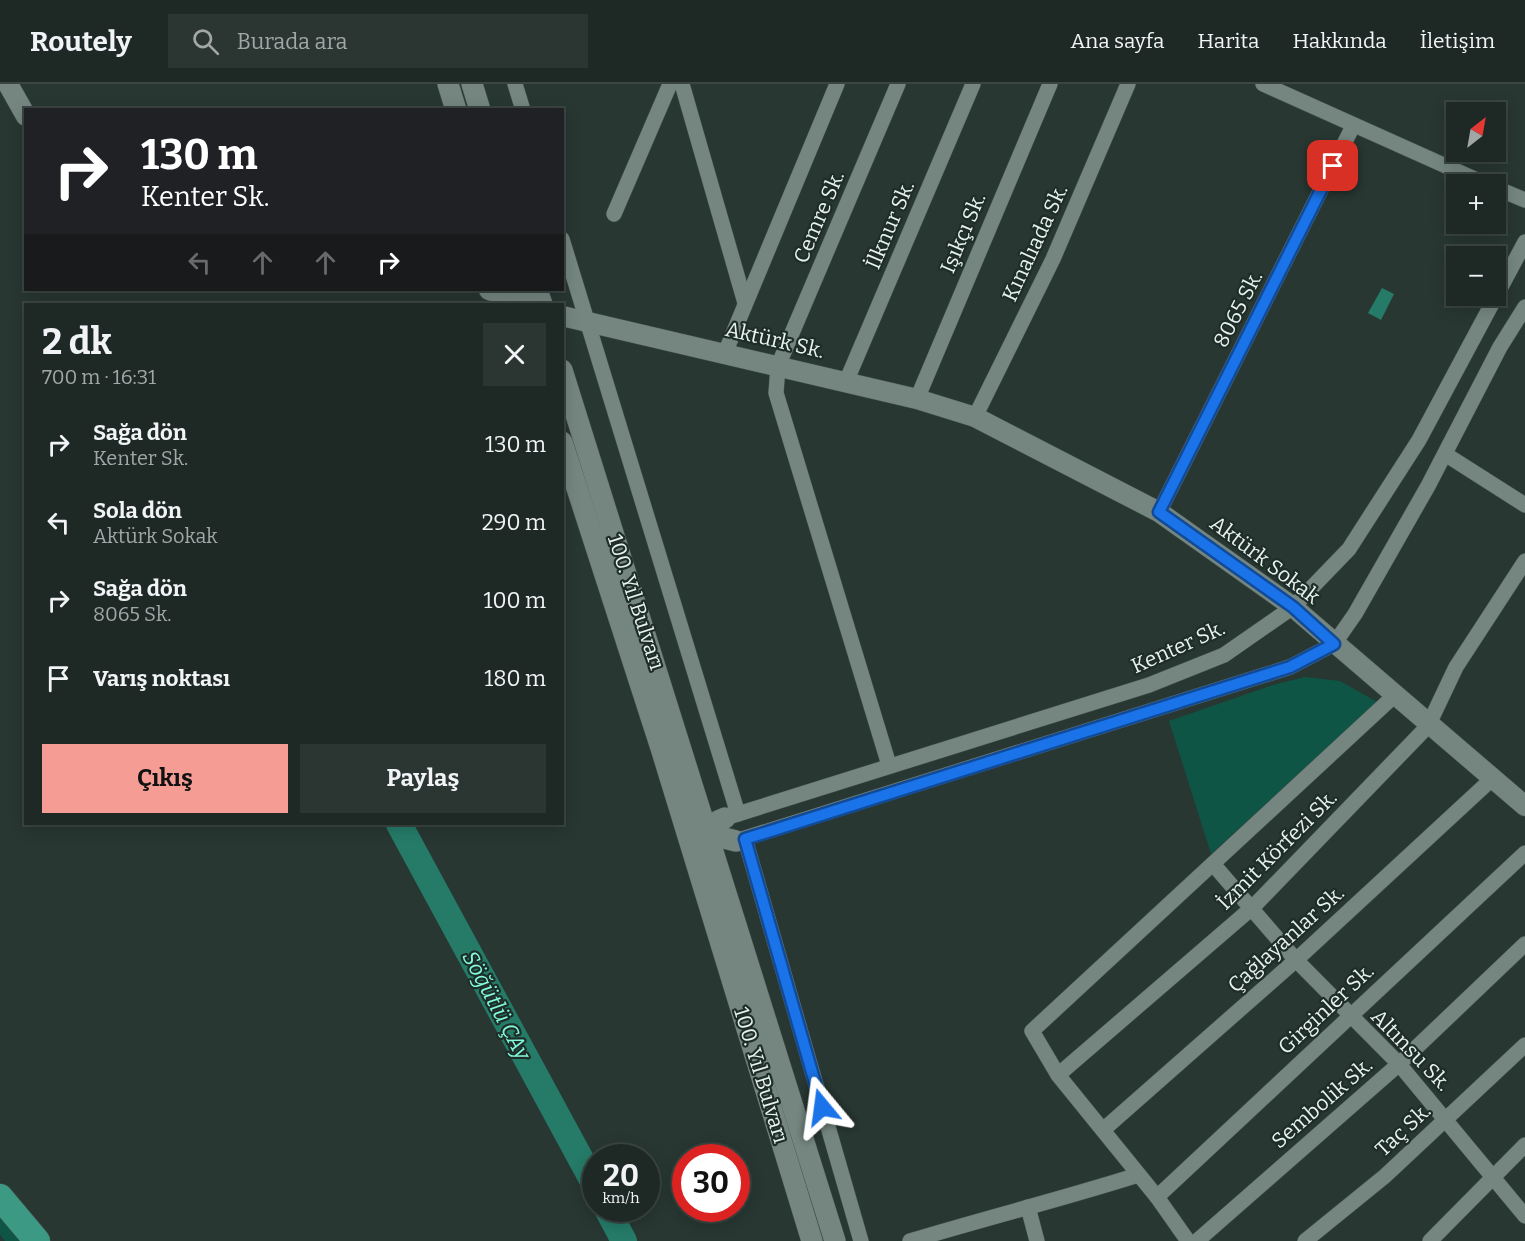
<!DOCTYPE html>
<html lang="tr">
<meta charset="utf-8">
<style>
:root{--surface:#1e2926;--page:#2b3532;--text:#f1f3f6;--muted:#a1a6a7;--line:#3c4543;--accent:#f59c95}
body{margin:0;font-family:Bitter,serif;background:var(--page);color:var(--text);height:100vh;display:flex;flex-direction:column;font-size:22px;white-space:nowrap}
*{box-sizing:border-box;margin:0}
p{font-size:20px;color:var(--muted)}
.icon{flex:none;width:33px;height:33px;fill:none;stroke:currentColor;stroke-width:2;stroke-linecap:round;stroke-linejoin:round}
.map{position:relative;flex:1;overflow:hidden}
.sheet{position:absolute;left:24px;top:219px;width:540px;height:522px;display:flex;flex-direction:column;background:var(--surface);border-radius:0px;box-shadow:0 3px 15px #0003,0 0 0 2px var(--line)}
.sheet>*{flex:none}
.top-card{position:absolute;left:24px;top:24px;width:540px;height:183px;border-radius:0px;box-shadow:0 3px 15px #0003,0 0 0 2px var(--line);background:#202124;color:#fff;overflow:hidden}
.needle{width:39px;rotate:31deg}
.fabs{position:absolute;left:1446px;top:18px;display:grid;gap:12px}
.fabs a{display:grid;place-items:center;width:60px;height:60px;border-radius:0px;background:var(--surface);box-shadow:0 3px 15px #0003,0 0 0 2px var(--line);font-size:30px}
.speed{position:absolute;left:582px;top:1060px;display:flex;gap:12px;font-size:30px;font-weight:700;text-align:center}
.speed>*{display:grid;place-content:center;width:78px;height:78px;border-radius:50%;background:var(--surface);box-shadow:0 3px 15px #0003,0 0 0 2px var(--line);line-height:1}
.speed small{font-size:15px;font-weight:400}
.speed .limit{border:9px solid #d22;background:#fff;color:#111}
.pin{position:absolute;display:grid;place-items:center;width:51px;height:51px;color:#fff;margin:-26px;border-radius:12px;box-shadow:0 3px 9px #0006}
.me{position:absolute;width:66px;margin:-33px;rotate:344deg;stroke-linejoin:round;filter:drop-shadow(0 0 4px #0008)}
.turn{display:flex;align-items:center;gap:21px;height:126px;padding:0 18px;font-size:27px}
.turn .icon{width:78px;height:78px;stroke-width:2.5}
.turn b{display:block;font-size:42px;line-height:51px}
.lanes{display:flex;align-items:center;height:57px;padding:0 18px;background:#0003;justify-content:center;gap:30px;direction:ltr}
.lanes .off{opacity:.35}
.round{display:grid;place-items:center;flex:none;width:63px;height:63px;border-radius:0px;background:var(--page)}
.headline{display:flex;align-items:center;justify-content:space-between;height:102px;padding:0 18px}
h1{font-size:36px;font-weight:700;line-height:45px}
.button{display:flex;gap:12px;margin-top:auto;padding:12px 18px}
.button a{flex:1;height:69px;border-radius:0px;background:var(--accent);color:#111;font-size:24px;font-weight:700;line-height:69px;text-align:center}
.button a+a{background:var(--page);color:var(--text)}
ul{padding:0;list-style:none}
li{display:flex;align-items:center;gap:18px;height:78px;padding:0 18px}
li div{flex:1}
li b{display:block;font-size:22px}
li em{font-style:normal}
header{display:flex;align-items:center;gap:36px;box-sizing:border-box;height:84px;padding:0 30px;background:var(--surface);border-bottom:2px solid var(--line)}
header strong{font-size:28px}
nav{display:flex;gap:33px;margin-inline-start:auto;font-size:21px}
.search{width:420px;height:54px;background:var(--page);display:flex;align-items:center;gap:15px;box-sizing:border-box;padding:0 21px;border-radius:0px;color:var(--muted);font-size:22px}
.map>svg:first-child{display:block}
.green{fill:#0e5546}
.water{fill:#257b68}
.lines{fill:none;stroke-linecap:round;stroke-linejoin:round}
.river{stroke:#257b68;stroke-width:26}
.minor-casing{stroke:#485551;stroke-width:16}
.tertiary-casing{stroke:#485551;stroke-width:21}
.secondary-casing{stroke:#485551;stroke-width:22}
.trunk-casing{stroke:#485551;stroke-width:27}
.minor{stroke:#758681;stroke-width:15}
.tertiary{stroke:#758681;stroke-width:20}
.secondary{stroke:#758681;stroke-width:21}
.trunk{stroke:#3c9984;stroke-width:26}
.route-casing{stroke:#114b97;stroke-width:15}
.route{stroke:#1a73e8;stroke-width:10}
.labels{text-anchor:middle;stroke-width:4.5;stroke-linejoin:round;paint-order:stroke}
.street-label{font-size:21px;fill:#e8f2ef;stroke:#1e2d28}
.water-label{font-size:22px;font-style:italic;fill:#83fadb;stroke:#1e2d28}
</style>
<header>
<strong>Routely</strong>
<div class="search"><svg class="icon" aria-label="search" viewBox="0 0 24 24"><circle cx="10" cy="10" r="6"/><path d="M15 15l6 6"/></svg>Burada ara</div>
<nav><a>Ana sayfa</a><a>Harita</a><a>Hakkında</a><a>İletişim</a></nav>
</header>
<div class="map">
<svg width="1525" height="1157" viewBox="0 0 1525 1157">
<rect width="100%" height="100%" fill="#283732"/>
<g class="green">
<path d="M 1305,593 L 1340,597 L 1377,618 L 1211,770 L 1169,637 L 1273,601 Z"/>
<path d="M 0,1128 L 25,1157 L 5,1157 L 0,1151 Z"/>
</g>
<path class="water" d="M 1382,204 L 1394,210 L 1381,236 L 1368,229 Z"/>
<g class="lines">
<g class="river">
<path d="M 399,740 L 596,1103"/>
<path d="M 607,1125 L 624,1157"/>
</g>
<g class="minor-casing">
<g id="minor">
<path d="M 515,0 L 523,26"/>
<path d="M 682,0 L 745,219"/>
<path d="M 1263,0 L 1486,100"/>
<path d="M 1496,104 L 1525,116"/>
<path d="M 614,130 L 670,0"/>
<path d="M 562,155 L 738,730"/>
<path d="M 725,269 L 837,0"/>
<path d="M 846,298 L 973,0"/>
<path d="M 917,315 L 1050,0"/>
<path d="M 975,333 L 1053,175 L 1128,0"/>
<path d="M 1445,370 L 1525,421"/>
<path d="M 1159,428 L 1353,42"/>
<path d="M 889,681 L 776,309 L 778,282 L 898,0"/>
<path d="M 725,734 L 1149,601 L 1224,571 L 1293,523 L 1349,465 L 1419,356 L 1525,158"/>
<path d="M 745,755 L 861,1157"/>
<path d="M 736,757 L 1290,583 L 1334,560 L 1355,530 L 1428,402 L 1500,263 L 1525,223"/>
<path d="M 1213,780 L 1296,876 L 1399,980 L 1525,1132"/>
<path d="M 1058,991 L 1032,947 L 1395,611"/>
<path d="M 1103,1046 L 1296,876 L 1494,693"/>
<path d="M 1157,1113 L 1525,769"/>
<path d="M 1028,1123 L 1037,1157"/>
<path d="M 910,1157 C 986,1134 1062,1115 1138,1091"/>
<path d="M 1188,1157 L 1157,1113 L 1058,991 L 1253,823 L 1428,642 L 1456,583 L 1525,477"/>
<path d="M 1197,1157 L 1399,980 L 1525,860"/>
<path d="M 1305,1157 L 1385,1092 L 1525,961"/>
<path d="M 1430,1157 L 1525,1061"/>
</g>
</g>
<g class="tertiary-casing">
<g id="tertiary">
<path d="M 8,0 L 26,32"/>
<path d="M 489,206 L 540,220"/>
<path d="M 562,232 L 917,315 L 975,333 L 1159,428 L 1293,523 L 1525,722"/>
</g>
</g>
<g class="secondary-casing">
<g id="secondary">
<path d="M 448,0 L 456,26"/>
<path d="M 472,0 L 480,26"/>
<path d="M 513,206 L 518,220"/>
<path d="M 537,206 L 542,220"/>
<path d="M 562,286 L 835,1157"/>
<path d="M 562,358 L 661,664 L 812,1157"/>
<path d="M 708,750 L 736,757"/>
<path d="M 708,750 L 718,737 L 725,734"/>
</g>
</g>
<g class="trunk-casing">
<path id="trunk" d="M 0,1113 L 37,1157"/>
</g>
<use href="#minor" class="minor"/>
<use href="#tertiary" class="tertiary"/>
<use href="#secondary" class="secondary"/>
<use href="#trunk" class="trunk"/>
</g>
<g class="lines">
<g class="route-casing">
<path id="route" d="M 822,1023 L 745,755 L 1290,583 L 1334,560 L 1293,523 L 1159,428 L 1333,82"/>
</g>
<use href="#route" class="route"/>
</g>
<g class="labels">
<g class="street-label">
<text transform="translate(819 133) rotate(-67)" y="7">Cemre Sk.</text>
<text transform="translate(890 141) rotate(-67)" y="7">İlknur Sk.</text>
<text transform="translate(963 149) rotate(-67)" y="7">Işıkçı Sk.</text>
<text transform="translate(1035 159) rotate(-65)" y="7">Kınalıada Sk.</text>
<text transform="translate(1238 225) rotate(-63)" y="7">8065 Sk.</text>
<text transform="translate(775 256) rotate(13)" y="7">Aktürk Sk.</text>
<text transform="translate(1265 476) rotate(37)" y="7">Aktürk Sokak</text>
<text transform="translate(636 518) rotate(72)" y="7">100. Yıl Bulvarı</text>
<text transform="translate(1178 563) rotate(-24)" y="7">Kenter Sk.</text>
<text transform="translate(1277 766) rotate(-45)" y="7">İzmit Körfezi Sk.</text>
<text transform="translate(1286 855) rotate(-42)" y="7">Çağlayanlar Sk.</text>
<text transform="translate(1326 925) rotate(-43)" y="7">Girginler Sk.</text>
<text transform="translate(1411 966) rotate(46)" y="7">Altınsu Sk.</text>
<text transform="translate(761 991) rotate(73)" y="7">100. Yıl Bulvarı</text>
<text transform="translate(1322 1019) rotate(-41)" y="7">Sembolik Sk.</text>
<text transform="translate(1403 1046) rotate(-43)" y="7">Taç Sk.</text>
</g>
<g class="water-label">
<text transform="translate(497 921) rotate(62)" y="8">Söğütlü ÇAy</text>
</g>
</g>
</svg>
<div class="fabs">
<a><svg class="needle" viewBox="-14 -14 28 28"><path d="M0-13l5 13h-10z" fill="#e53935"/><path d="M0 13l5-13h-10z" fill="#a1a6a7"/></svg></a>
<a>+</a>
<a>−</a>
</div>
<div class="speed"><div>20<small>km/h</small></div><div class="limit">30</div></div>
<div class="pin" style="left:1333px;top:82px;background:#d93025"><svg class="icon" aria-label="arrive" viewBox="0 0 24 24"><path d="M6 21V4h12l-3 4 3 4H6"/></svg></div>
<svg class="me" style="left:822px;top:1023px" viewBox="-20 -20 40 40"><path d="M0-17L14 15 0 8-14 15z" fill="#1a73e8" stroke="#fff" stroke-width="4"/></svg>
<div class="top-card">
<div class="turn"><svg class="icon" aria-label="right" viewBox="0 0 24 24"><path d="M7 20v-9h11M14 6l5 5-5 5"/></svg><div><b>130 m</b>Kenter Sk.</div></div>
<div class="lanes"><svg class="icon off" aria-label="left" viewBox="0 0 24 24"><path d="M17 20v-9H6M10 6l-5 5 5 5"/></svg><svg class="icon off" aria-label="ahead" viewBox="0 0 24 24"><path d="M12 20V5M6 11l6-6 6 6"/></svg><svg class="icon off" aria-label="ahead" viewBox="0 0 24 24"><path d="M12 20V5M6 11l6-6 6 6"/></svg><svg class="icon" aria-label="right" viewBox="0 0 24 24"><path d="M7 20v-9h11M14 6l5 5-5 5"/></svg></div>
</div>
<section class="sheet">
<div class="headline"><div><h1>2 dk</h1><p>700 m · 16:31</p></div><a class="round"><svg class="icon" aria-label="close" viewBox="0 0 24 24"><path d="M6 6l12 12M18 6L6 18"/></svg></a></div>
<ul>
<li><svg class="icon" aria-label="right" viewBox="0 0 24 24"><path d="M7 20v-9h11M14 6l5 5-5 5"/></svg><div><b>Sağa dön</b><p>Kenter Sk.</p></div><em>130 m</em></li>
<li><svg class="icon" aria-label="left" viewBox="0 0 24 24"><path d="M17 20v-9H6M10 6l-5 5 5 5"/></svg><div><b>Sola dön</b><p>Aktürk Sokak</p></div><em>290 m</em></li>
<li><svg class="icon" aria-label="right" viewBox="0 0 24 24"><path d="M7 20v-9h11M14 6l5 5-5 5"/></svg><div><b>Sağa dön</b><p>8065 Sk.</p></div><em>100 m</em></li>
<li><svg class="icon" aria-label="arrive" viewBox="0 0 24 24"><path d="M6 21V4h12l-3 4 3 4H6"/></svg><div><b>Varış noktası</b></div><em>180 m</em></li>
</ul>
<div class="button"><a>Çıkış</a><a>Paylaş</a></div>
</section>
</div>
